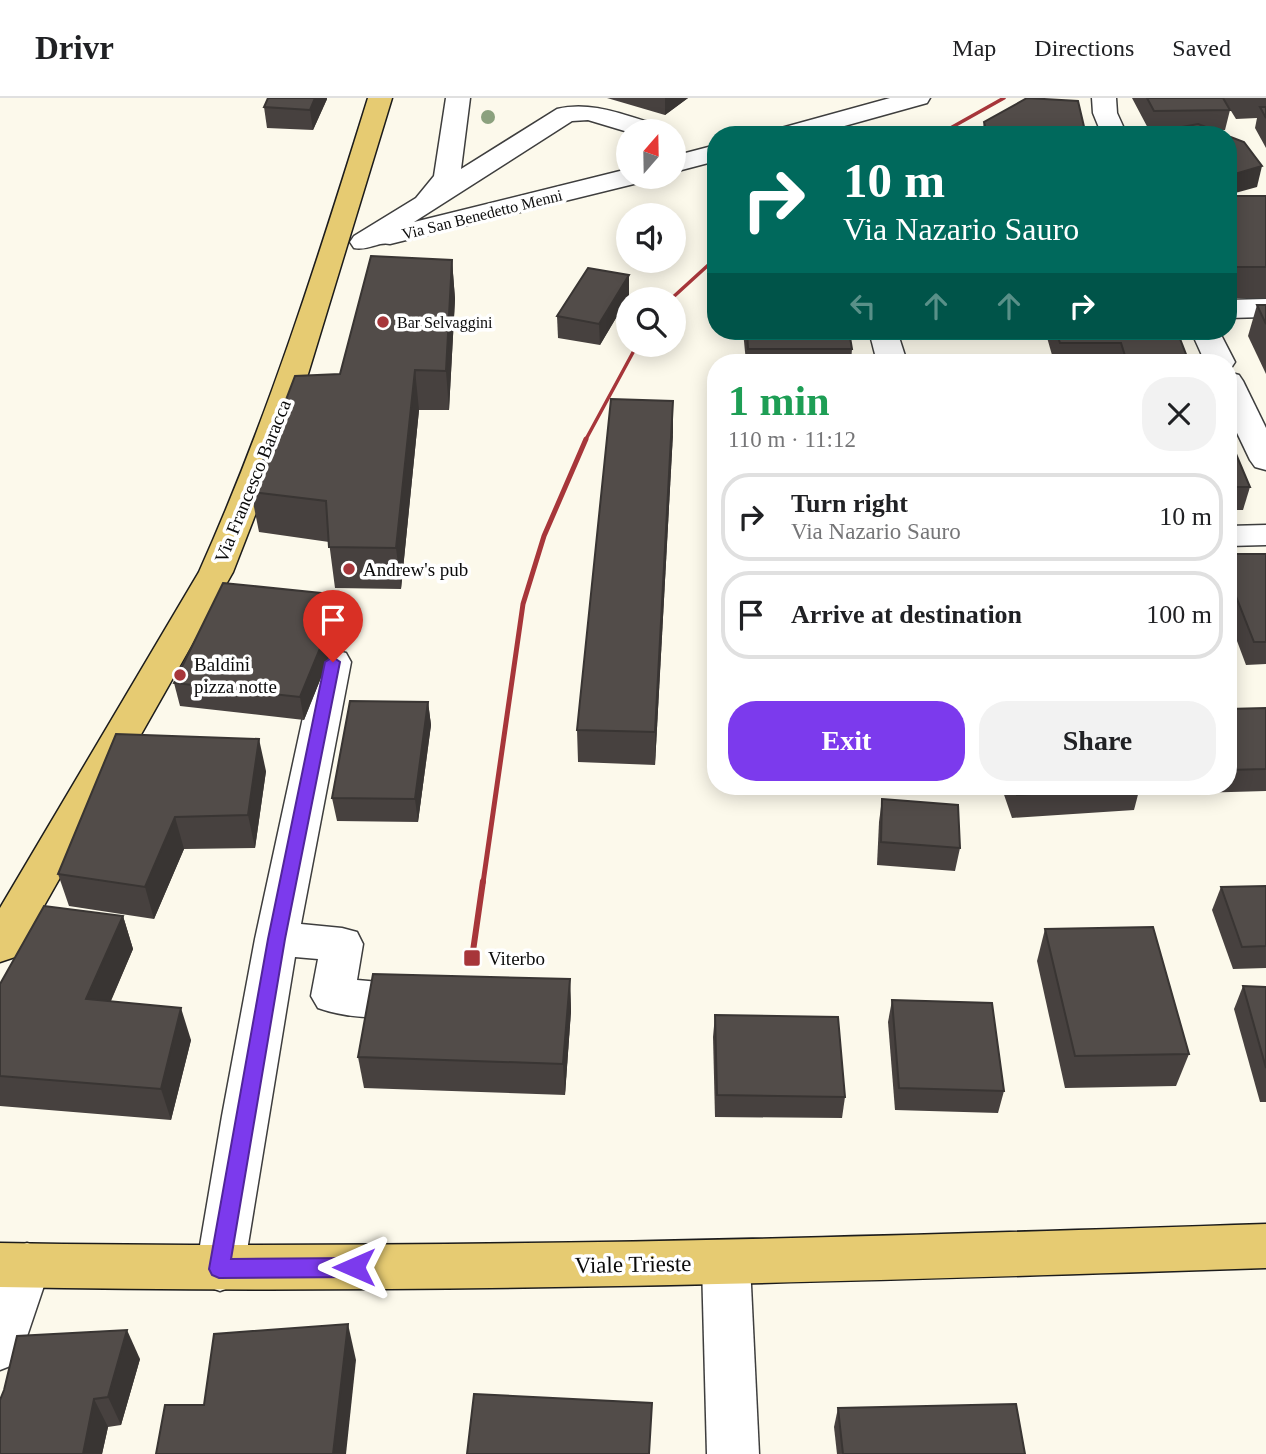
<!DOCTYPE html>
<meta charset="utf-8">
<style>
:root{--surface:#fff;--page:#f2f2f2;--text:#202124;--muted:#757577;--line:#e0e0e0;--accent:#7c3aed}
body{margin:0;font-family:Georgia,serif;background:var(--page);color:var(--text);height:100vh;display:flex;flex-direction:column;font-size:26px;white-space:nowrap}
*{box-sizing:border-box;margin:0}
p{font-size:23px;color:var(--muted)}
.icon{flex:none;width:38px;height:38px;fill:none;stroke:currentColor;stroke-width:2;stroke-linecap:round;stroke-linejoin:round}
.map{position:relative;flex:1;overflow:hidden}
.sheet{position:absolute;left:707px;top:256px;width:530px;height:441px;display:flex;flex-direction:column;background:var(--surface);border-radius:28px;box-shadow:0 4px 18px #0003}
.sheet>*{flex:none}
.hud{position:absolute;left:707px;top:28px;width:530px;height:214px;border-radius:28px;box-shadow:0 4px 18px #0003;background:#00695c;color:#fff;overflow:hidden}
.needle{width:46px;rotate:20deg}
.tools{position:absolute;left:616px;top:21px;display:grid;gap:14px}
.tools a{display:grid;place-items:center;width:70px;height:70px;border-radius:50%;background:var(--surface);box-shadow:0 4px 18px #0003;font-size:35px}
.pin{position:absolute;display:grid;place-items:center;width:60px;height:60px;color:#fff;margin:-72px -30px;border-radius:50% 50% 50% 0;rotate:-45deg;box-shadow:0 0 7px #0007}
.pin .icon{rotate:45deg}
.me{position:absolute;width:77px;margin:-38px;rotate:270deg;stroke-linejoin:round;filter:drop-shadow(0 0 5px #0008)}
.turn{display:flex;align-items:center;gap:24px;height:147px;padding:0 21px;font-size:32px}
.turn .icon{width:91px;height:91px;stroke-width:2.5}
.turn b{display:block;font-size:49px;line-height:60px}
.lanes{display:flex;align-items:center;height:66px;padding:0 21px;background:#0003;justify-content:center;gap:35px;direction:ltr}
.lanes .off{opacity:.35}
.round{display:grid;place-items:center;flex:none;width:74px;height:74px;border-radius:28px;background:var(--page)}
.head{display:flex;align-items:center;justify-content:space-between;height:119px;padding:0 21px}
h1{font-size:42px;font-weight:700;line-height:52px;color:#1e9e55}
.action{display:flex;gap:14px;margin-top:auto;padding:14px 21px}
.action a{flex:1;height:80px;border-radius:28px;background:var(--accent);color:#fff;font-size:28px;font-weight:700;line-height:80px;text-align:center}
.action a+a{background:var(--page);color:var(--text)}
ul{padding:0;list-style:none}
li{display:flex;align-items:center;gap:21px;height:88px;margin:0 14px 10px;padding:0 7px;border:4px solid var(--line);border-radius:28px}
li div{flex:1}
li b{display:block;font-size:26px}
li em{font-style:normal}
header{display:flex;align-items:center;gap:42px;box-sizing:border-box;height:98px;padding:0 35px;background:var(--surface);border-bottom:2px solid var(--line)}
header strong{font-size:33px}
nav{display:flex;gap:38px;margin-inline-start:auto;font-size:24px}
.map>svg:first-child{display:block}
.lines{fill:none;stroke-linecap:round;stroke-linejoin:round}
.minor-casing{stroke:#3e3e3e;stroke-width:3}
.major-casing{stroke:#1c1c1c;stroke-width:3}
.minor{fill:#fff;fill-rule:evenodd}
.major{fill:#e6cb72;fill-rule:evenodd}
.rail-far2{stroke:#a7363a;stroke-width:3.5}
.rail-far1{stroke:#a7363a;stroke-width:5}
.rail{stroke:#a7363a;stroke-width:6}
.tree{fill:#8ba17e}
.wall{fill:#47413f}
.shaded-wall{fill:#393533}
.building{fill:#524c49;stroke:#393533;stroke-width:2}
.route{fill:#7c3aed;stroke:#51269a;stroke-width:2}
.poi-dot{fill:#a7363a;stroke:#fff;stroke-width:2.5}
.labels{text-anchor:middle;stroke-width:7;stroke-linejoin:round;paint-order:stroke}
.far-street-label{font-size:16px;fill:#0b0b0b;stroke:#fff}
.far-poi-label{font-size:16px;fill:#0b0b0b;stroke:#fff;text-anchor:start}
.street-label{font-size:19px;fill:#0b0b0b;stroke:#fff}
.poi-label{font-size:19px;fill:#0b0b0b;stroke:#fff;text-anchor:start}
.near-street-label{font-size:23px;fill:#0b0b0b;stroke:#fff}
</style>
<header>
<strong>Drivr</strong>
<nav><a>Map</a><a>Directions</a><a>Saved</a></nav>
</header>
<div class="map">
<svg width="1266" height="1356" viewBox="0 0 1266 1356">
<rect width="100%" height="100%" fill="#fcf9eb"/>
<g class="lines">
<g class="minor-casing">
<g id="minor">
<path d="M 446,0 L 470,0 L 461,71 L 557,11 C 590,3 621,16 652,25 L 657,33 L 628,34 L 588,22 L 572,23 L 414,124 L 628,71 L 628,79 L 642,79 L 638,85 L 390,146 C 378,143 369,153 354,150 L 350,144 L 354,138 L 416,100 L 434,78 Z"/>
<path d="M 890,0 L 930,0 L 927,5 L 812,37 L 771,37 L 774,32 Z"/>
<path d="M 1092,0 L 1116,0 L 1117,15 L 1127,37 L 1102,37 L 1093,15 Z"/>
<path d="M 716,47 L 716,63 L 674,74 L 674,58 Z"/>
<path d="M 1266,201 L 1266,219 L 1228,220 L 1228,202 Z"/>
<path d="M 869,233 L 897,233 L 907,264 L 877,264 Z"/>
<path d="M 1191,233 L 1219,233 L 1235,264 L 1231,270 L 1228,264 L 1205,264 Z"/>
<path d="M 1228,274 L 1239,277 L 1243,283 L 1266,330 L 1266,372 L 1255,369 L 1250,362 L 1228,316 Z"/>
<path d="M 1266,427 L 1266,447 L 1228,448 L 1228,428 Z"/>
<path d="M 333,552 L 346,555 L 351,564 L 301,826 L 342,830 L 357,834 L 363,846 L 357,882 L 391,885 L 406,890 L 413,902 L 406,914 C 380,923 344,919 318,910 L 311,898 L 318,861 L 295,859 L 244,1171 L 237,1187 L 220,1193 L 203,1187 L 196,1171 L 222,1018 L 255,841 L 315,564 L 320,555 Z"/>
<path d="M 726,1144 L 743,1150 L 750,1166 L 759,1356 L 707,1356 L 702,1166 L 709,1150 Z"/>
<path d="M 27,1145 L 44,1151 L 51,1167 L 18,1265 L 0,1272 L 0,1175 L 10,1151 Z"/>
</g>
</g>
<g class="major-casing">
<g id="major">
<path d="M 368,0 L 392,0 L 301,299 L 233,474 L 15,859 L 0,864 L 0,810 L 199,474 C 268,320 318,161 368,0 Z"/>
<path d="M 1266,1126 L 1266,1170 C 844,1184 422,1197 0,1189 L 0,1145 C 422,1152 844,1140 1266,1126 Z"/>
</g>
</g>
<use href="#minor" class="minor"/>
<use href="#major" class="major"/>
<g class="rail-far2">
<path d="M 938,37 L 1004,0"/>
<path d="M 671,201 L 716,160"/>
<path d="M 585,343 L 637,247"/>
</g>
<path class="rail-far1" d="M 483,785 L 523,506 L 544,438 L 586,341"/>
<path class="rail" d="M 472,860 L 483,783"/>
</g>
<circle class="tree" cx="488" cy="19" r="7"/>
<g class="wall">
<path d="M 607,0 L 688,0 L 665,17 Z"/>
<path d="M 1132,0 L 1223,0 L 1230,12 L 1225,32 L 1215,32 L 1226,37 L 1156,37 L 1156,34 L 1159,33 L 1150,34 Z"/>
<path d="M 1223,0 L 1266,0 L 1266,50 L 1255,30 L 1257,20 L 1236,21 Z"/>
<path d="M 327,1 L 313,32 L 267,30 L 264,9 Z"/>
<path d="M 984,24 L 1086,37 L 982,37 Z"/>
<rect x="1228" y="98" width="38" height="102"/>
<path d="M 452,162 L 455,201 L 449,312 L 419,312 L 401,491 L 335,490 L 329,444 L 259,434 L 251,394 L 340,276 Z"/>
<path d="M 629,198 L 600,247 L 558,240 L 557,218 Z"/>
<path d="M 1257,207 L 1266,207 L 1266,276 L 1248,238 Z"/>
<path d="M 743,233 L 849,233 L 852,251 L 851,264 L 746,264 Z"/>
<path d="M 1046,233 L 1177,233 L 1189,264 L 1054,264 L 1046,236 Z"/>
<path d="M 673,335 L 655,667 L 578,664 L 577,632 Z"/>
<path d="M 1228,337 L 1250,389 L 1243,412 L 1228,412 Z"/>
<path d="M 1228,456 L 1266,456 L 1266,566 L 1246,567 L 1228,519 Z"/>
<path d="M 345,520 L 304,622 L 180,608 L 174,585 Z"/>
<path d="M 428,604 L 431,627 L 418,724 L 337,723 L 332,700 Z"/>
<path d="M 1266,610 L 1266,693 L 1196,695 L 1194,688 L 1228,688 L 1228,611 Z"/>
<path d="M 266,673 L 255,750 L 184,751 L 154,821 L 69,808 L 58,776 Z"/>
<path d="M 1001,688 L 1140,688 L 1140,689 L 1134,712 L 1012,720 Z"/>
<path d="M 882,701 L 960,750 L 955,773 L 877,767 L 879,724 Z"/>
<path d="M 1266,788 L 1266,870 L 1233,871 L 1212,812 L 1221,789 Z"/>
<path d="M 123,818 L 133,851 L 111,903 L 191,942 L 171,1022 L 0,1008 L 0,886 Z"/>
<path d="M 1045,831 L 1189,956 L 1176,988 L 1065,990 L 1037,863 Z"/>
<path d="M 570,881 L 571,913 L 565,997 L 364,990 L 358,959 Z"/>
<path d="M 1243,888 L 1266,889 L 1266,1004 L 1260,1004 L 1234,911 Z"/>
<path d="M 892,902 L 1004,993 L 998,1015 L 895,1012 L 888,924 Z"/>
<path d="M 715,917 L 845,999 L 842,1020 L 715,1019 L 713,939 Z"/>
<path d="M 140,1261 L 121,1327 L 108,1329 L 102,1356 L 0,1356 L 4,1292 Z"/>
<path d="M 838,1310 L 1025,1356 L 837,1356 L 834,1329 Z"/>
</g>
<g class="shaded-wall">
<path d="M 315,0 L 327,0 L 327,1 L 313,32 L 310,12 Z"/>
<path d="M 665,0 L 688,0 L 665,17 Z"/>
<path d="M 1262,68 L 1257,89 L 1228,97 L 1228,78 Z"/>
<path d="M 452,162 L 455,201 L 449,312 L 446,273 Z"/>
<path d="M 629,177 L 629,198 L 600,247 L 599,226 Z"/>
<path d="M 415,272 L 419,312 L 401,491 L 396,450 Z"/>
<path d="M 673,303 L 673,335 L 655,667 L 655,634 Z"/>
<path d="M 342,497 L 345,520 L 304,622 L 300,599 Z"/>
<path d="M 428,604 L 431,627 L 418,724 L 415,701 Z"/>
<path d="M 259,641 L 266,673 L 255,750 L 248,717 Z"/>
<path d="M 175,719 L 184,751 L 154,821 L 145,789 Z"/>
<path d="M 123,818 L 133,851 L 98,932 L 86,901 Z"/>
<path d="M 570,881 L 571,913 L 565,997 L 563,966 Z"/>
<path d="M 181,910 L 191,942 L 171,1022 L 161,991 Z"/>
<path d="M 348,1226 L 356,1262 L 346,1356 L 333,1356 Z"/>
<path d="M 127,1232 L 140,1261 L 121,1327 L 108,1299 Z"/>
<path d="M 94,1301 L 108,1329 L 102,1356 L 83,1356 Z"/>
</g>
<g class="building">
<path d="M 268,0 L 315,0 L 310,12 L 264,9 Z"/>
<path d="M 1027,0 L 1078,3 L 1086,37 L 987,37 L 984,24 Z"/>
<path d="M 1147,0 L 1223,0 L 1230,12 L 1154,13 Z"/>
<path d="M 1260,9 L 1266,9 L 1266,20 Z"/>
<path d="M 1198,26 L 1226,37 L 1161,37 L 1156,34 Z"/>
<path d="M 1228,38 L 1244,44 L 1262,68 L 1228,78 Z"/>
<path d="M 1228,98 L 1266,98 L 1266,169 L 1235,169 L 1228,156 Z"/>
<path d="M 371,158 L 452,162 L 446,273 L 415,272 L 396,450 L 329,449 L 326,403 L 251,394 L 295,278 L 340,276 Z"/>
<path d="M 588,170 L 629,177 L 599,226 L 557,218 Z"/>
<path d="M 1257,207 L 1266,207 L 1266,226 Z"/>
<path d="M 747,233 L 849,233 L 852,251 L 748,251 Z"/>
<path d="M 1056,233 L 1177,233 L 1189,264 L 1127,264 L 1121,245 L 1060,245 Z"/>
<path d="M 611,301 L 673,303 L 655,634 L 577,632 Z"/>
<path d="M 1228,337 L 1250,389 L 1228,389 Z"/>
<path d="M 1228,456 L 1266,456 L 1266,544 L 1254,544 L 1228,478 Z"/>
<path d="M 223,485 L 342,497 L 300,599 L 174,585 Z"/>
<path d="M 350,603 L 428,604 L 415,701 L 332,700 Z"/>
<path d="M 1266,610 L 1266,671 L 1228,672 L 1228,611 Z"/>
<path d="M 116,636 L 259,641 L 248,717 L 175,719 L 145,789 L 58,776 Z"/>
<path d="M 1014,688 L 1140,688 L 1140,689 L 1017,697 Z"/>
<path d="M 882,701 L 958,707 L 960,750 L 881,744 Z"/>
<path d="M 1266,788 L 1266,848 L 1242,849 L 1221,789 Z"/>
<path d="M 44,808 L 123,818 L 86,901 L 181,910 L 161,991 L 0,978 L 0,886 Z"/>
<path d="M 1153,829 L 1189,956 L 1075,958 L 1045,831 Z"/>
<path d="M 373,876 L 570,881 L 563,966 L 358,959 Z"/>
<path d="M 1243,888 L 1266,889 L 1266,970 Z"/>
<path d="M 892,902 L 992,905 L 1004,993 L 899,990 Z"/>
<path d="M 715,917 L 838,919 L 845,999 L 717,997 Z"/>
<path d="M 348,1226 L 333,1356 L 156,1356 L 165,1307 L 204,1307 L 214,1236 Z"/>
<path d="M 127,1232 L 108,1299 L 94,1301 L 83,1356 L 0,1356 L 0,1302 L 4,1292 L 17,1238 Z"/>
<path d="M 474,1296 L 652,1305 L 649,1356 L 467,1356 Z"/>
<path d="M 1016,1306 L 1025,1356 L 843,1356 L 838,1310 Z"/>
</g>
<path class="route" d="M 333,559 L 340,564 L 285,841 L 231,1161 L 354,1160 L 361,1163 L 364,1169 L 361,1176 L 354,1179 L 219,1180 L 212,1177 L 209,1171 L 268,841 L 325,564 Z"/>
<g class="poi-dot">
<circle cx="383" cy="224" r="7"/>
<circle cx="349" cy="471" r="7"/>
<circle cx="180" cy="577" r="7"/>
<rect x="463" y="851" width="18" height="18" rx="3.5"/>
</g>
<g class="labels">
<g class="far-street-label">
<text transform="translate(482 116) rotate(-14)" y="6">Via San Benedetto Menni</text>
</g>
<g class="far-poi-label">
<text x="397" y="230">Bar Selvaggini</text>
</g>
<g class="street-label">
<text transform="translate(252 383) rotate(-68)" y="7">Via Francesco Baracca</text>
</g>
<g class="poi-label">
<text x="363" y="478">Andrew's pub</text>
<text x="194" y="573">Baldini<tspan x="194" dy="22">pizza notte</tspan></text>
<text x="488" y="867">Viterbo</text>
</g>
<g class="near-street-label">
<text transform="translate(633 1166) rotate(-1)" y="8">Viale Trieste</text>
</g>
</g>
</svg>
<div class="tools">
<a><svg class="needle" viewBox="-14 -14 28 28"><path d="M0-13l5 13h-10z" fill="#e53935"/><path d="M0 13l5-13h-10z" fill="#757577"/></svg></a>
<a><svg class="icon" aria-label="sound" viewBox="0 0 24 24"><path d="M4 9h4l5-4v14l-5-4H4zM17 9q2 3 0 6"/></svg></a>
<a><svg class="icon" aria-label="search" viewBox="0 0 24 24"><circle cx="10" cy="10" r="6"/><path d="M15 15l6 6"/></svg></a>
</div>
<div class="pin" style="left:333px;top:564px;background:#d93025"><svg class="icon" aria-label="arrive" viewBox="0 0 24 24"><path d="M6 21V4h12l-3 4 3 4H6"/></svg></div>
<svg class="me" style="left:354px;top:1169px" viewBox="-20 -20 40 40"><path d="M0-17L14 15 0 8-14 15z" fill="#7c3aed" stroke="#fff" stroke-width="4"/></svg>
<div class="hud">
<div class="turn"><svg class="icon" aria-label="right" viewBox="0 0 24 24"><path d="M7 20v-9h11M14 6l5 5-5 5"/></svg><div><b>10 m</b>Via Nazario Sauro</div></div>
<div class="lanes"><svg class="icon off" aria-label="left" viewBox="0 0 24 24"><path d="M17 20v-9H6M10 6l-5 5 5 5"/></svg><svg class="icon off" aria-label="ahead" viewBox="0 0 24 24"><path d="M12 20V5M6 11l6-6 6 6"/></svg><svg class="icon off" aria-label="ahead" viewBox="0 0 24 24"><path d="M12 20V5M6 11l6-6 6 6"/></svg><svg class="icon" aria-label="right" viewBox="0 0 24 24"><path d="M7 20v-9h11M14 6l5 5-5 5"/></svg></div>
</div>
<section class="sheet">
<div class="head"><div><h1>1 min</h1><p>110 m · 11:12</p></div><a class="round"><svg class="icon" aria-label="close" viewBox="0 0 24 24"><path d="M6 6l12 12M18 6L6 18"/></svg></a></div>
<ul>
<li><svg class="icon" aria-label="right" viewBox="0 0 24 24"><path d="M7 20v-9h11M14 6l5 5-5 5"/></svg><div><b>Turn right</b><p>Via Nazario Sauro</p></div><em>10 m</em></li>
<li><svg class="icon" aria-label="arrive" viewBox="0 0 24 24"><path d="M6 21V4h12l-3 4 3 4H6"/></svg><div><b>Arrive at destination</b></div><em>100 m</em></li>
</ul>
<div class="action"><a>Exit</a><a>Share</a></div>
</section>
</div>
